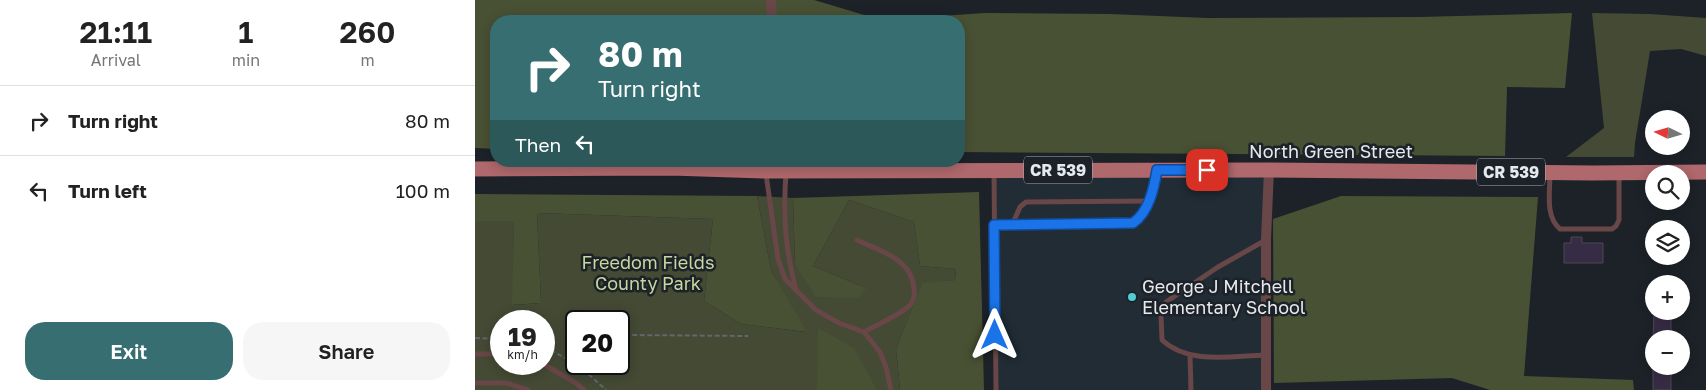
<!DOCTYPE html>
<meta charset="utf-8">
<style>
:root{--surface:#fff;--page:#f6f6f6;--text:#222;--muted:#767676;--line:#e0e0e0;--accent:#376e71}
body{margin:0;font-family:"Golos Text",sans-serif;background:var(--page);color:var(--text);height:100vh;display:flex;flex-direction:column;font-size:19px;white-space:nowrap}
*{box-sizing:border-box;margin:0}
p{font-size:16px;color:var(--muted)}
.icon{flex:none;width:28px;height:28px;fill:none;stroke:currentColor;stroke-width:2;stroke-linecap:round;stroke-linejoin:round}
.map{position:relative;flex:1;overflow:hidden}
.side{display:flex;flex-direction:column;background:var(--surface);width:475px}
.side>*{flex:none}
.guide{position:absolute;left:15px;top:15px;width:475px;height:152px;border-radius:20px;box-shadow:0 2px 12px #0003;background:#376e71;color:#fff;overflow:hidden}
.needle{width:32px;rotate:275deg}
.tools{position:absolute;left:1170px;top:110px;display:grid;gap:10px}
.tools a{display:grid;place-items:center;width:45px;height:45px;border-radius:50%;background:var(--surface);box-shadow:0 2px 12px #0003;font-size:25px}
.speed{position:absolute;left:15px;top:310px;display:flex;gap:10px;font-size:25px;font-weight:700;text-align:center}
.speed>*{display:grid;place-content:center;width:65px;height:65px;border-radius:50%;background:var(--surface);box-shadow:0 2px 12px #0003;line-height:1}
.speed small{font-size:12px;font-weight:400}
.speed .limit{border:2px solid #111;border-radius:8px;background:#fff;color:#111}
.pin{position:absolute;display:grid;place-items:center;width:42px;height:42px;color:#fff;margin:-21px;border-radius:10px;box-shadow:0 2px 8px #0006}
.me{position:absolute;width:55px;margin:-28px;rotate:0deg;stroke-linejoin:round;filter:drop-shadow(0 0 4px #0008)}
.turn{display:flex;align-items:center;gap:18px;height:105px;padding:0 25px;font-size:22px}
.turn .icon{width:65px;height:65px;stroke-width:2.5}
.turn b{display:block;font-size:35px;line-height:42px}
.then{display:flex;align-items:center;height:48px;padding:0 25px;background:#0003;gap:10px;font-size:19px}
.eta{display:flex;justify-content:space-evenly;align-items:center;height:85px;text-align:center}
.eta b{font-size:30px;font-weight:600;line-height:35px}
.cta{display:flex;gap:10px;margin-top:auto;padding:10px 25px}
.cta a{flex:1;height:58px;border-radius:20px;background:var(--accent);color:#fff;font-size:20px;font-weight:600;line-height:58px;text-align:center}
.cta a+a{background:var(--page);color:var(--text)}
ul{padding:0;list-style:none}
li{display:flex;align-items:center;gap:15px;height:70px;padding:0 25px;border-top:1px solid var(--line)}
li div{flex:1}
li b{display:block;font-size:19px}
li em{font-style:normal}
main{display:flex;flex:1;min-height:0}
.map>svg:first-child{display:block}
.built{fill:#212c35}
.green{fill:#444a34;fill-rule:evenodd}
.forest{fill:#495134}
.building{fill:#372c45;stroke:#4c4850}
.lines{fill:none;stroke-linecap:round;stroke-linejoin:round}
.path{stroke:#62676c;stroke-width:2;stroke-dasharray:5 2.5;stroke-linecap:butt}
.service{stroke:#694647;stroke-width:5}
.minor{stroke:#694647;stroke-width:10}
.primary{stroke:#af686c;stroke-width:15}
.route-casing{stroke:#114b97;stroke-width:12}
.route{stroke:#1a73e8;stroke-width:9}
.poi-dot{fill:#51ccd1;stroke:#1c2228;stroke-width:2}
.labels{text-anchor:middle;stroke-width:5;stroke-linejoin:round;paint-order:stroke}
.shield{fill:#1c2228;stroke:#a9aeb3;stroke-width:1}
.shield-label{font-size:16px;font-weight:bold;fill:#e6eaee}
.street-label{font-size:18px;fill:#e6eaee;stroke:#1c2228}
.park-label{font-size:18px;fill:#c6d79f;stroke:#1c2228}
.poi-label{font-size:18px;fill:#e6eaee;stroke:#1c2228;text-anchor:start}
</style>
<main>
<section class="side">
<div class="eta">
<div><b>21:11</b><p>Arrival</p></div>
<div><b>1</b><p>min</p></div>
<div><b>260</b><p>m</p></div>
</div>
<ul>
<li><svg class="icon" aria-label="right" viewBox="0 0 24 24"><path d="M7 20v-9h11M14 6l5 5-5 5"/></svg><div><b>Turn right</b></div><em>80 m</em></li>
<li><svg class="icon" aria-label="left" viewBox="0 0 24 24"><path d="M17 20v-9H6M10 6l-5 5 5 5"/></svg><div><b>Turn left</b></div><em>100 m</em></li>
</ul>
<div class="cta"><a>Exit</a><a>Share</a></div>
</section>
<div class="map">
<svg width="1231" height="390" viewBox="0 0 1231 390">
<rect width="100%" height="100%" fill="#1c2228"/>
<path class="built" d="M 521,170 L 794,170 L 791,390 L 523,390 Z"/>
<g class="green">
<path d="M 1117,13 L 1175,14 L 1231,18 L 1231,56 L 1206,49 L 1175,51 L 1160,143 L 1159,157 L 1091,157 L 1129,128 Z"/>
<path d="M 282,196 L 318,198 L 320,264 L 391,288 L 338,266 L 374,200 L 439,222 L 445,266 L 481,269 L 480,280 L 447,284 L 421,349 L 425,390 L 0,390 L 0,221 L 39,221 L 38,305 L 66,303 L 62,213 L 238,219 L 229,301 L 266,324 L 331,332 L 296,270 ZM 26,321 L 69,321 L 69,364 L 26,364 ZM 101,321 L 144,321 L 144,364 L 101,364 Z"/>
</g>
<g class="forest">
<path d="M 0,0 L 339,0 L 406,20 L 510,13 L 635,14 L 732,18 L 944,17 L 1097,13 L 1090,88 L 1032,87 L 1030,156 L 484,152 L 484,21 L 21,21 L 21,149 L 0,148 Z"/>
<path d="M 504,192 L 509,390 L 425,390 L 421,349 L 447,283 L 480,280 L 481,269 L 445,266 L 439,222 L 374,200 L 338,266 L 391,288 L 384,298 L 341,297 L 320,264 L 318,198 Z"/>
<path d="M 0,194 L 282,196 L 296,270 L 332,332 L 266,324 L 229,301 L 238,219 L 62,213 L 66,303 L 37,305 L 39,221 L 0,221 Z"/>
<path d="M 866,196 L 1063,197 L 1049,376 L 1158,380 L 1159,390 L 1015,390 L 977,378 L 799,383 L 798,219 Z"/>
<path d="M 343,328 L 379,348 L 402,390 L 342,390 Z"/>
</g>
<g class="building">
<path d="M 1096,237 L 1107,237 L 1107,243 L 1128,243 L 1128,263 L 1089,263 L 1089,243 L 1096,243 Z"/>
<path d="M 1179,311 L 1196,311 L 1196,339 L 1178,339 Z"/>
<rect x="1178" y="366" width="18" height="24"/>
</g>
<g class="lines">
<g class="path">
<path d="M 0,338 L 26,339"/>
<path d="M 144,340 L 148,336 L 153,335 L 273,336"/>
<path d="M 69,347 L 102,364 L 131,390"/>
<path d="M 115,375 L 125,364"/>
</g>
<g class="service">
<path d="M 311,172 C 308,216 310,247 321,290"/>
<path d="M 519,173 L 521,390"/>
<path d="M 291,174 L 303,259 L 310,279 L 341,310 L 364,323 L 389,332 L 405,352 L 411,367 L 416,390"/>
<path d="M 1075,174 C 1075,192 1070,217 1085,229 L 1137,229 L 1141,226 L 1144,220 L 1144,174"/>
<path d="M 519,225 L 658,223 C 673,213 678,189 682,172"/>
<path d="M 537,225 L 545,207 L 551,202 L 673,201"/>
<path d="M 382,240 C 405,251 438,259 439,290 C 440,295 438,303 433,307 C 421,317 403,324 389,332"/>
<path d="M 0,354 L 26,354"/>
<path d="M 715,355 L 716,390"/>
<path d="M 790,355 C 757,356 714,365 687,340 L 686,315 L 691,302 L 743,267 L 791,240"/>
<path d="M 68,364 L 101,383 L 109,390"/>
<path d="M 0,383 L 32,383 L 53,390"/>
</g>
<g class="minor">
<path d="M 296,0 L 297,21"/>
<path d="M 791,390 L 791,239 L 794,170"/>
</g>
<path class="primary" d="M 0,169 L 196,168 L 290,171 L 794,170 L 1117,173 L 1231,172"/>
</g>
<g class="lines">
<g class="route-casing">
<path id="route" d="M 520,335 L 519,225 L 658,223 C 674,212 679,188 682,170 L 732,170"/>
</g>
<use href="#route" class="route"/>
</g>
<circle class="poi-dot" cx="657" cy="297" r="5"/>
<g class="labels">
<g class="shield">
<rect x="549" y="156.5" width="68" height="27" rx="4"/>
<rect x="1002" y="158.5" width="68" height="27" rx="4"/>
</g>
<g class="shield-label">
<text x="583" y="176">CR 539</text>
<text x="1036" y="178">CR 539</text>
</g>
<g class="street-label">
<text x="856" y="158">North Green Street</text>
</g>
<g class="park-label">
<text x="173" y="269">Freedom Fields<tspan x="173" dy="21">County Park</tspan></text>
</g>
<g class="poi-label">
<text x="667" y="293">George J Mitchell<tspan x="667" dy="21">Elementary School</tspan></text>
</g>
</g>
</svg>
<div class="tools">
<a><svg class="needle" viewBox="-14 -14 28 28"><path d="M0-13l5 13h-10z" fill="#e53935"/><path d="M0 13l5-13h-10z" fill="#767676"/></svg></a>
<a><svg class="icon" aria-label="search" viewBox="0 0 24 24"><circle cx="10" cy="10" r="6"/><path d="M15 15l6 6"/></svg></a>
<a><svg class="icon" aria-label="layers" viewBox="0 0 24 24"><path d="M12 4l9 5-9 5-9-5zM3 14l9 5 9-5"/></svg></a>
<a>+</a>
<a>−</a>
</div>
<div class="speed"><div>19<small>km/h</small></div><div class="limit">20</div></div>
<div class="pin" style="left:732px;top:170px;background:#d93025"><svg class="icon" aria-label="arrive" viewBox="0 0 24 24"><path d="M6 21V4h12l-3 4 3 4H6"/></svg></div>
<svg class="me" style="left:520px;top:335px" viewBox="-20 -20 40 40"><path d="M0-17L14 15 0 8-14 15z" fill="#1a73e8" stroke="#fff" stroke-width="4"/></svg>
<div class="guide">
<div class="turn"><svg class="icon" aria-label="right" viewBox="0 0 24 24"><path d="M7 20v-9h11M14 6l5 5-5 5"/></svg><div><b>80 m</b>Turn right</div></div>
<div class="then">Then<svg class="icon" aria-label="left" viewBox="0 0 24 24"><path d="M17 20v-9H6M10 6l-5 5 5 5"/></svg></div>
</div>
</div>
</main>
